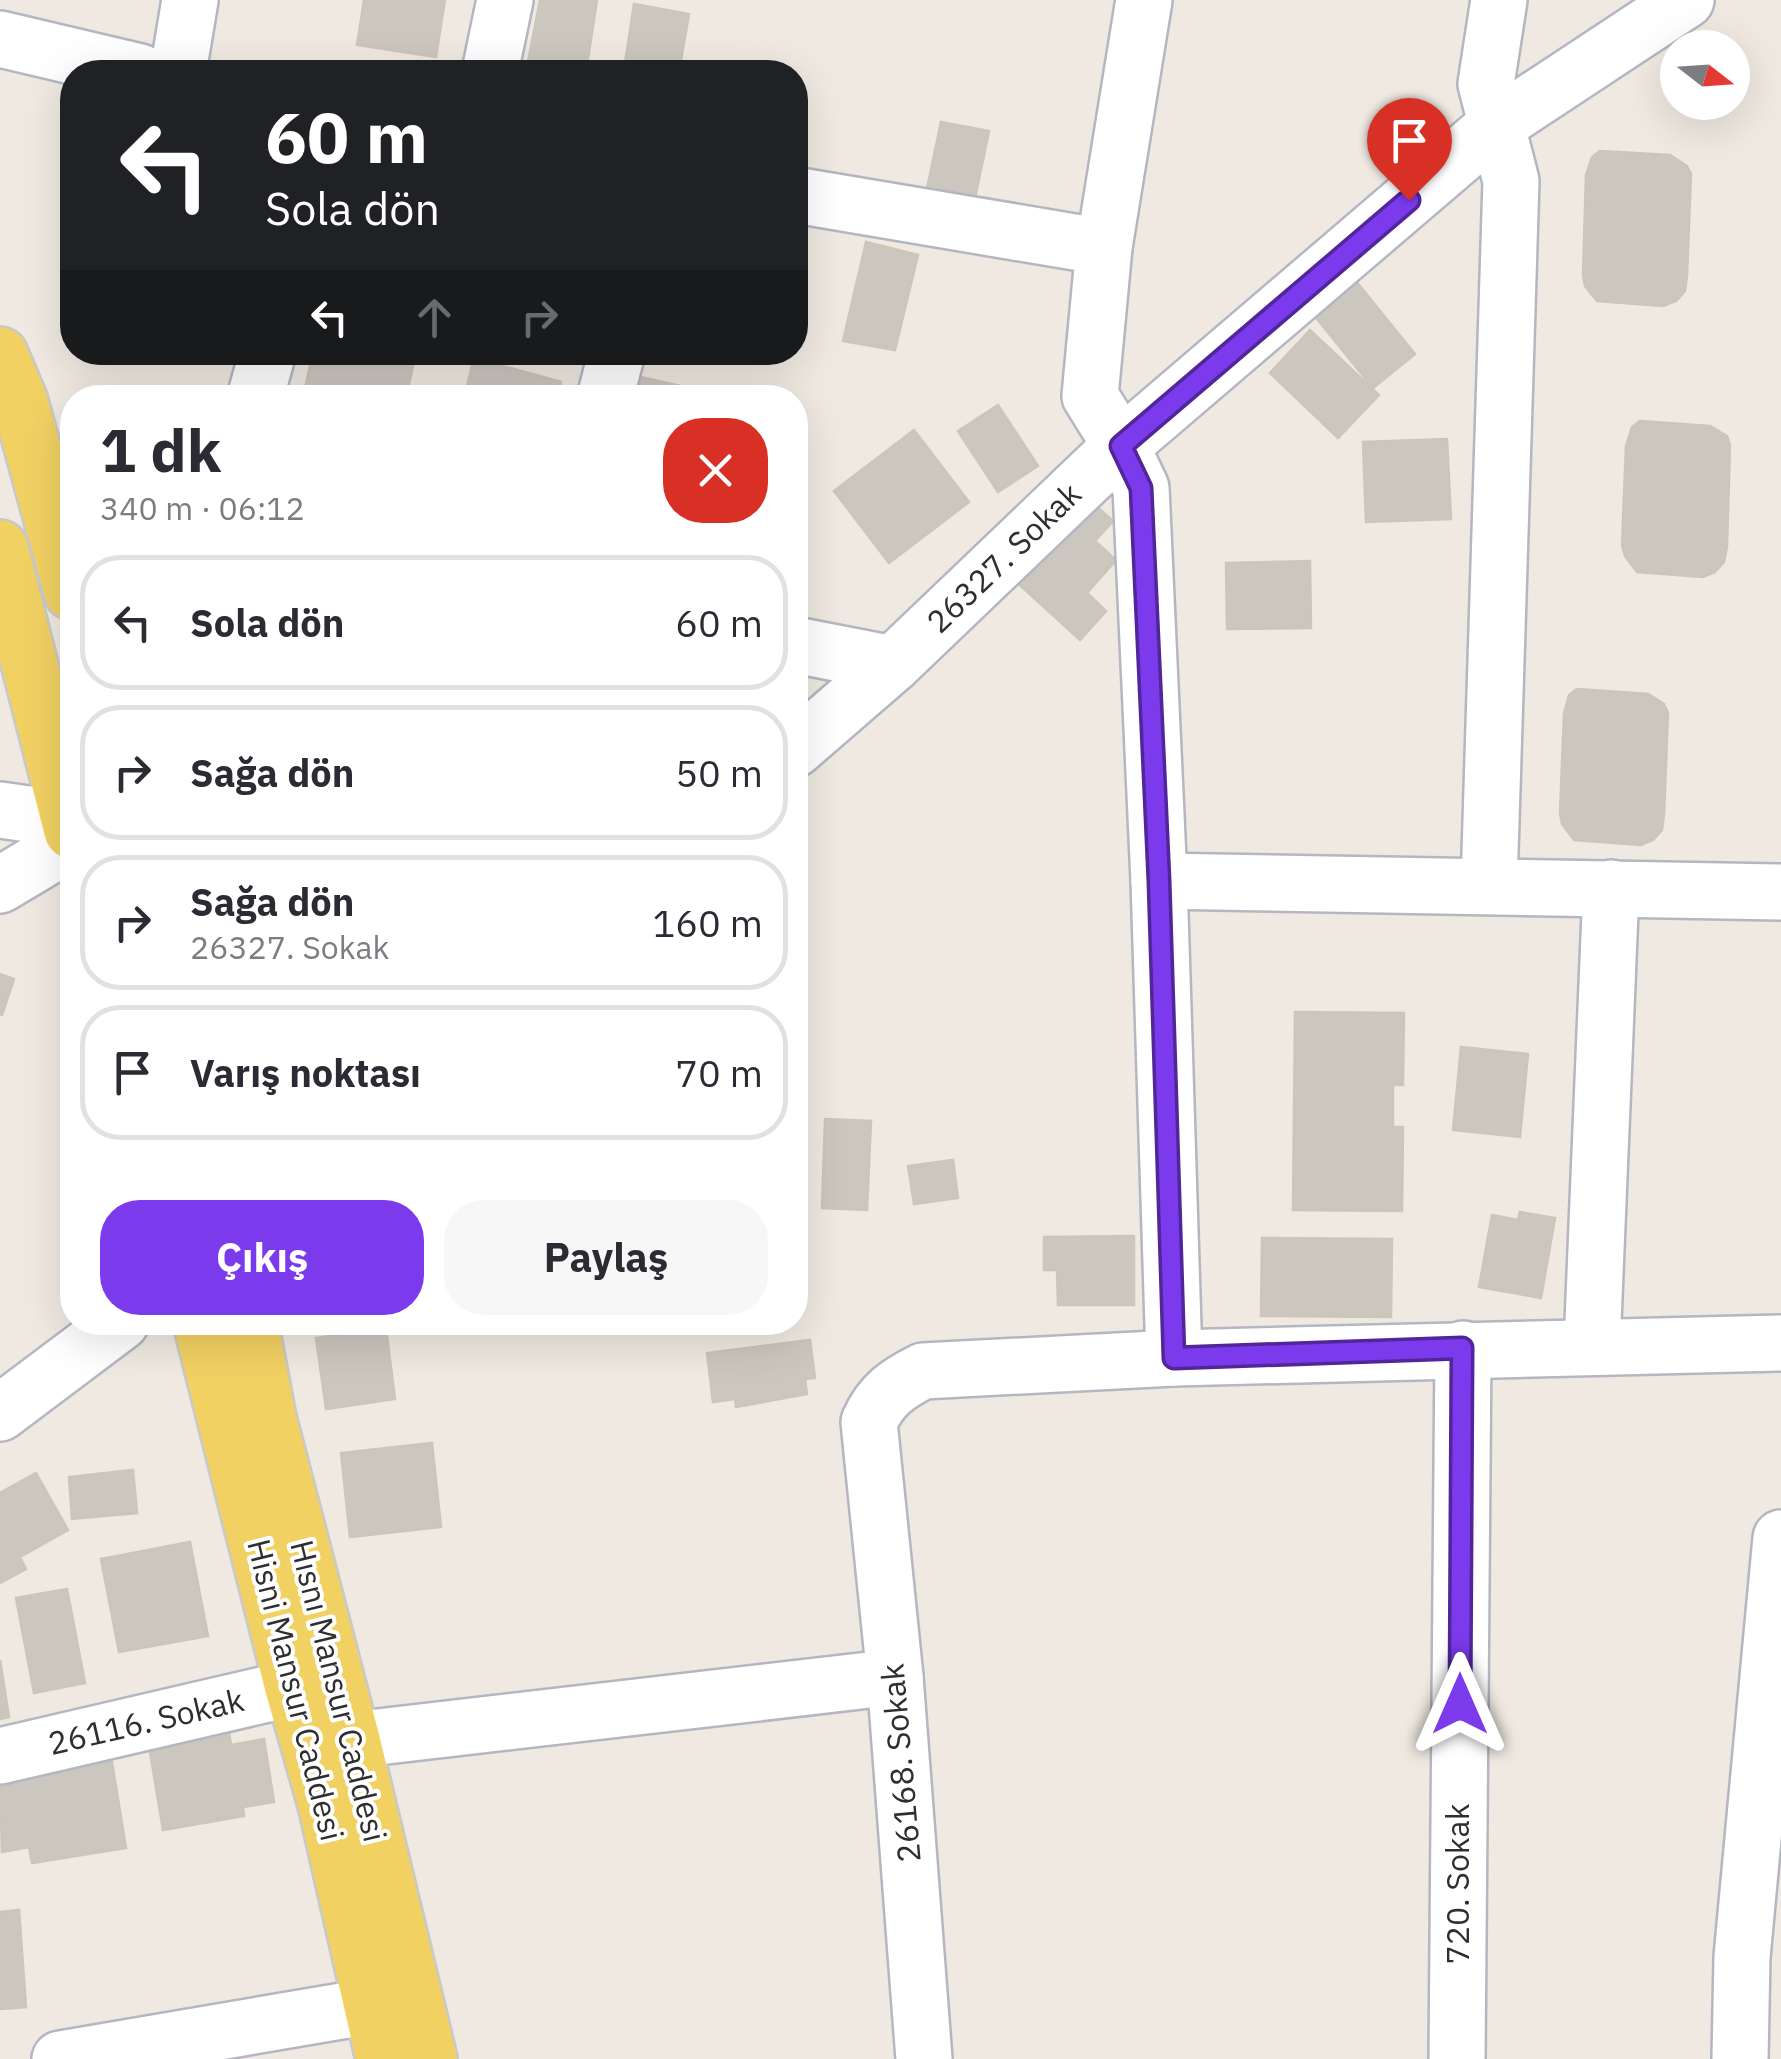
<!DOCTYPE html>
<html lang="tr">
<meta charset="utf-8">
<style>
:root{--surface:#fff;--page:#f7f7f7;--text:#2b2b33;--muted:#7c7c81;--line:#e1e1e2;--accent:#7c3aed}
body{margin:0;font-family:"IBM Plex Sans",sans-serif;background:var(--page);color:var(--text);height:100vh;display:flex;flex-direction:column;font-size:38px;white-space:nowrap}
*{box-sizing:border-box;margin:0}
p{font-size:32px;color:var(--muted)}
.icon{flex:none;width:55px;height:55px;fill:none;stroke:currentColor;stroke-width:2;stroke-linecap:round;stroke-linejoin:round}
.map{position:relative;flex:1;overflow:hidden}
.side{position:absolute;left:60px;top:385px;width:748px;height:950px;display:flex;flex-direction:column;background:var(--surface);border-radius:40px;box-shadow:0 10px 40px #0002}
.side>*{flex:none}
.hud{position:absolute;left:60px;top:60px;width:748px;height:305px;border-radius:40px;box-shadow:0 10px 40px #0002;background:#202124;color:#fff;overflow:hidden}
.needle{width:65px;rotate:107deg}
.controls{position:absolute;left:1660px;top:30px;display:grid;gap:20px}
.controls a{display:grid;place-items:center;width:90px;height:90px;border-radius:50%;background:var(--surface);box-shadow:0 10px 40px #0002;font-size:50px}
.pin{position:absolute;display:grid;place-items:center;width:85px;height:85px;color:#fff;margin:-102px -42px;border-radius:50% 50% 50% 0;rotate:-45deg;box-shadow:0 0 10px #0007}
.pin .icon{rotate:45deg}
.me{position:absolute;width:110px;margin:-55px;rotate:0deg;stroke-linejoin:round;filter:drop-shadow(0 0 8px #0008)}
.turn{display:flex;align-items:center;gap:35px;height:210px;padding:0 40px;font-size:45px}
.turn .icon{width:130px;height:130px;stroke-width:2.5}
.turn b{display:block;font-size:70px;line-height:85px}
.lanes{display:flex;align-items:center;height:95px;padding:0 40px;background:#0003;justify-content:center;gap:50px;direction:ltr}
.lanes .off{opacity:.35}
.round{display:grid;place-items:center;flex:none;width:105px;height:105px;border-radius:40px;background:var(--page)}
.overview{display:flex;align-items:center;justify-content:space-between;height:170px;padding:0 40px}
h1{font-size:60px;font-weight:700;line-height:75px}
.action{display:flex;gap:20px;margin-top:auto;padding:20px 40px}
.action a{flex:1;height:115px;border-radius:40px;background:var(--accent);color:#fff;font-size:40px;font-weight:700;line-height:115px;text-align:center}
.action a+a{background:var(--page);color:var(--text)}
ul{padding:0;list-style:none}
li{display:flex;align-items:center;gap:30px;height:135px;margin:0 20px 15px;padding:0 20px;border:5px solid var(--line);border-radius:40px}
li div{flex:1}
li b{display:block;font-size:38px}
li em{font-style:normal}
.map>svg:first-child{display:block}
.building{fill:#cbc7bf;stroke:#cbc5ba;stroke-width:2.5}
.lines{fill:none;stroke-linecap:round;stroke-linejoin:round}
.minor-casing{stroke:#b4b7c1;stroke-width:60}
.major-casing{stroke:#c9c9c9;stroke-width:60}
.minor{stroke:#fff;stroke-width:55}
.major{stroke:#f2d163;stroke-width:55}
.route-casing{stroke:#51269a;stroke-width:25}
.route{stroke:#7c3aed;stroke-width:18}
.labels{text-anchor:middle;stroke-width:8;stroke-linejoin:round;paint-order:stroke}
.street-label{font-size:32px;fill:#2e2e2e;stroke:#fff}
</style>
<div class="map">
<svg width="1781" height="2059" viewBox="0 0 1781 2059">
<rect width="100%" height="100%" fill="#efe9e1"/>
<g class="building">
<path d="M 364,0 L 445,0 L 436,57 L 357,45 Z"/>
<path d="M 540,0 L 597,0 L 586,72 L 526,72 Z"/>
<path d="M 634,4 L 689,14 L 680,66 L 687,67 L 686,72 L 617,72 L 618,62 L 625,63 Z"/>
<path d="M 941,122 L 989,131 L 974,203 L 926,193 Z"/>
<path d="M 1600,151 L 1670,155 L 1687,166 L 1691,174 L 1687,276 L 1685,291 L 1676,301 L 1663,306 L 1597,301 L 1585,286 L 1583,275 L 1586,175 L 1592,157 Z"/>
<path d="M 866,242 L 918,255 L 895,350 L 843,341 Z"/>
<path d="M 1355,280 L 1415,354 L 1373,388 L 1313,314 Z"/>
<path d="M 1310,330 L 1379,395 L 1338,438 L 1270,373 Z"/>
<path d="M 313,352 L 416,352 L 406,398 L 303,398 Z"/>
<path d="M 474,358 L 561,382 L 557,398 L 464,398 Z"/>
<path d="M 641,377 L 733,398 L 636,398 Z"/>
<path d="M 998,405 L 1038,466 L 998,492 L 958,431 Z"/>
<path d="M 1640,421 L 1710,426 L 1727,436 L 1730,445 L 1727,546 L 1724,562 L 1715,572 L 1703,577 L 1637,572 L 1625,556 L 1622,545 L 1626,446 L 1632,427 Z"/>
<path d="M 914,430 L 969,502 L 889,563 L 834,491 Z"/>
<path d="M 1447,439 L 1451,519 L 1366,522 L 1363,442 Z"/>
<path d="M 1085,496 L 1113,521 L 1095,541 L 1116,560 L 1087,593 L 1106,611 L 1080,640 L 1011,577 Z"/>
<path d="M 1310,561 L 1311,628 L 1227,629 L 1226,563 Z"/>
<path d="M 1577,689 L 1648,694 L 1664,704 L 1668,713 L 1664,814 L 1662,830 L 1653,840 L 1641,845 L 1574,840 L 1562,824 L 1560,813 L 1564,714 L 1569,695 Z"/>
<path d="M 0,974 L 14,979 L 2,1015 L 0,1014 Z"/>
<path d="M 1295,1012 L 1404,1013 L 1403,1085 L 1393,1085 L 1393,1127 L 1403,1127 L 1402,1211 L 1293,1210 Z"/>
<path d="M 1461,1047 L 1528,1054 L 1520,1137 L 1453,1130 Z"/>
<path d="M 825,1119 L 871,1121 L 867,1210 L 822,1208 Z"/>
<path d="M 953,1160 L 958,1198 L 914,1204 L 908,1166 Z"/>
<path d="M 1520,1212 L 1555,1218 L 1541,1298 L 1479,1287 L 1492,1215 L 1518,1220 Z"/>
<path d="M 1134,1236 L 1134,1305 L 1058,1305 L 1057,1270 L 1044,1270 L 1044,1237 Z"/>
<path d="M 1262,1238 L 1392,1239 L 1391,1317 L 1261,1316 Z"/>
<path d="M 386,1328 L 395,1399 L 326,1409 L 316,1338 Z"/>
<path d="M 810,1340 L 815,1378 L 805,1379 L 807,1394 L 736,1407 L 735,1399 L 713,1402 L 707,1353 Z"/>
<path d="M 432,1443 L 441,1527 L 350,1537 L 341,1453 Z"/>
<path d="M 133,1470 L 137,1513 L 72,1519 L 69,1477 Z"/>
<path d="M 36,1473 L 68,1530 L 20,1557 L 26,1569 L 0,1583 L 0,1493 Z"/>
<path d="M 190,1542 L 208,1636 L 119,1652 L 101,1559 Z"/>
<path d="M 67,1589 L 85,1683 L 34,1693 L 16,1598 Z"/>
<path d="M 0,1660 L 9,1717 L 0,1719 Z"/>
<path d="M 227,1720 L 231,1745 L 264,1739 L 274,1802 L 243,1807 L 244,1816 L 163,1830 L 147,1734 Z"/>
<path d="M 112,1762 L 126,1848 L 32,1863 L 29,1847 L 2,1852 L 0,1781 Z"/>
<path d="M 19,1910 L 26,2007 L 0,2009 L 0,1912 Z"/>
</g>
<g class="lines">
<g class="minor-casing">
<g id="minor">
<path d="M 1144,0 L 1104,247 L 1090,396 L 1121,446 L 1141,488 L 1159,881 L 1174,1358"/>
<path d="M 0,39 L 140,72"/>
<path d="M 178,72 L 190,0"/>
<path d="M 490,72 L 505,0"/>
<path d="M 795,195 L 1104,247"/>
<path d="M 255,398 L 268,352"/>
<path d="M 605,398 L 617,352"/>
<path d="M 795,645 L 893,664"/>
<path d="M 795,749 L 893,664 L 1121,446 L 1495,126 L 1686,0"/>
<path d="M 0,810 L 70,820"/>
<path d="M 1159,881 L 1781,892"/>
<path d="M 0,885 L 72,842"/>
<path d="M 1489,885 L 1511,181 L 1486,84 L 1499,0"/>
<path d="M 1592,1346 L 1611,888"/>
<path d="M 0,1413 L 121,1322"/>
<path d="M 352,1740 L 895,1677"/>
<path d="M 0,1756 L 293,1688"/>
<path d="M 60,2059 L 371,2006"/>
<path d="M 924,2059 L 895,1677 L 869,1422 C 881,1395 897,1384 923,1371 L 1174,1358 L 1781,1343"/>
<path d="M 1457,2059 L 1463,1349"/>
<path d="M 1740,2059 L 1742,1957 L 1781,1538"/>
</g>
</g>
<g class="major-casing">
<g id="major">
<path d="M 0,355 L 20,402 L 72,592"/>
<path d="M 0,548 L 72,831"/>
<path d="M 201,1322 L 293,1688 L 326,1804 L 384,2059"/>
<path d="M 250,1322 L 268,1418 L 352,1740 L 429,2059"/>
</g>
</g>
<use href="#minor" class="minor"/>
<use href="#major" class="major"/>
</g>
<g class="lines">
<g class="route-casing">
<path id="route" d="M 1409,200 L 1121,446 L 1141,488 L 1159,881 L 1174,1358 L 1462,1348 L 1460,1704"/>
</g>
<use href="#route" class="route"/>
</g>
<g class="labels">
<g class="street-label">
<text transform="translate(1004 558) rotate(-44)" y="11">26327. Sokak</text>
<text transform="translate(295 1690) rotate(76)" y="11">Hisni Mansur Caddesi</text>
<text transform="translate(338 1691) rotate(76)" y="11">Hısnı Mansur Caddesi</text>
<text transform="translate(146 1722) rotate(-13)" y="11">26116. Sokak</text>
<text transform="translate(901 1763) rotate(-95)" y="11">26168. Sokak</text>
<text transform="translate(1458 1884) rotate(-90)" y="11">720. Sokak</text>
</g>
</g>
</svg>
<div class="controls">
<a><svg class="needle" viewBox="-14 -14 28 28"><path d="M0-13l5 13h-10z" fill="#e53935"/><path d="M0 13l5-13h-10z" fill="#7c7c81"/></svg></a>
</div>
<div class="pin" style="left:1409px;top:200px;background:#d93025"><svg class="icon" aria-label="arrive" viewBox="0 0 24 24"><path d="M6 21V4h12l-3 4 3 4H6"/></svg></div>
<svg class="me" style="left:1460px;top:1704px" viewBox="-20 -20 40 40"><path d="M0-17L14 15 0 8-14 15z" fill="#7c3aed" stroke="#fff" stroke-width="4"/></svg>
<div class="hud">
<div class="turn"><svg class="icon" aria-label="left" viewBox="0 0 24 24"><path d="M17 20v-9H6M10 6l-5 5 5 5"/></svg><div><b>60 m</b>Sola dön</div></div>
<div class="lanes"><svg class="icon" aria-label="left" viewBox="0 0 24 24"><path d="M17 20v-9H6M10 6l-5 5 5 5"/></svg><svg class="icon off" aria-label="ahead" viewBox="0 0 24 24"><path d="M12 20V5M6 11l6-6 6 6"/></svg><svg class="icon off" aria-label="right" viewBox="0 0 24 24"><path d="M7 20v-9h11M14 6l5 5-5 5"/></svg></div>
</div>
<section class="side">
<div class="overview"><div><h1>1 dk</h1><p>340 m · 06:12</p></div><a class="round" style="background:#d93025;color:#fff"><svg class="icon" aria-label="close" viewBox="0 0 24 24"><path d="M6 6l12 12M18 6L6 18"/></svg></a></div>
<ul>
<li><svg class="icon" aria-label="left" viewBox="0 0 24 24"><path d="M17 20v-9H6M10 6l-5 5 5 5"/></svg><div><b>Sola dön</b></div><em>60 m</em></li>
<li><svg class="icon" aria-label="right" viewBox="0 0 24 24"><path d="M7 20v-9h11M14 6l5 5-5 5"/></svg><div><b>Sağa dön</b></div><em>50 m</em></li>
<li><svg class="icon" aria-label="right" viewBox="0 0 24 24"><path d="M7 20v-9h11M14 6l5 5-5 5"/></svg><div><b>Sağa dön</b><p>26327. Sokak</p></div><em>160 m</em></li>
<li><svg class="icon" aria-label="arrive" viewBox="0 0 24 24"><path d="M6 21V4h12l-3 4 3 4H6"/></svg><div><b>Varış noktası</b></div><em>70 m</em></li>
</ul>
<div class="action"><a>Çıkış</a><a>Paylaş</a></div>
</section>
</div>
